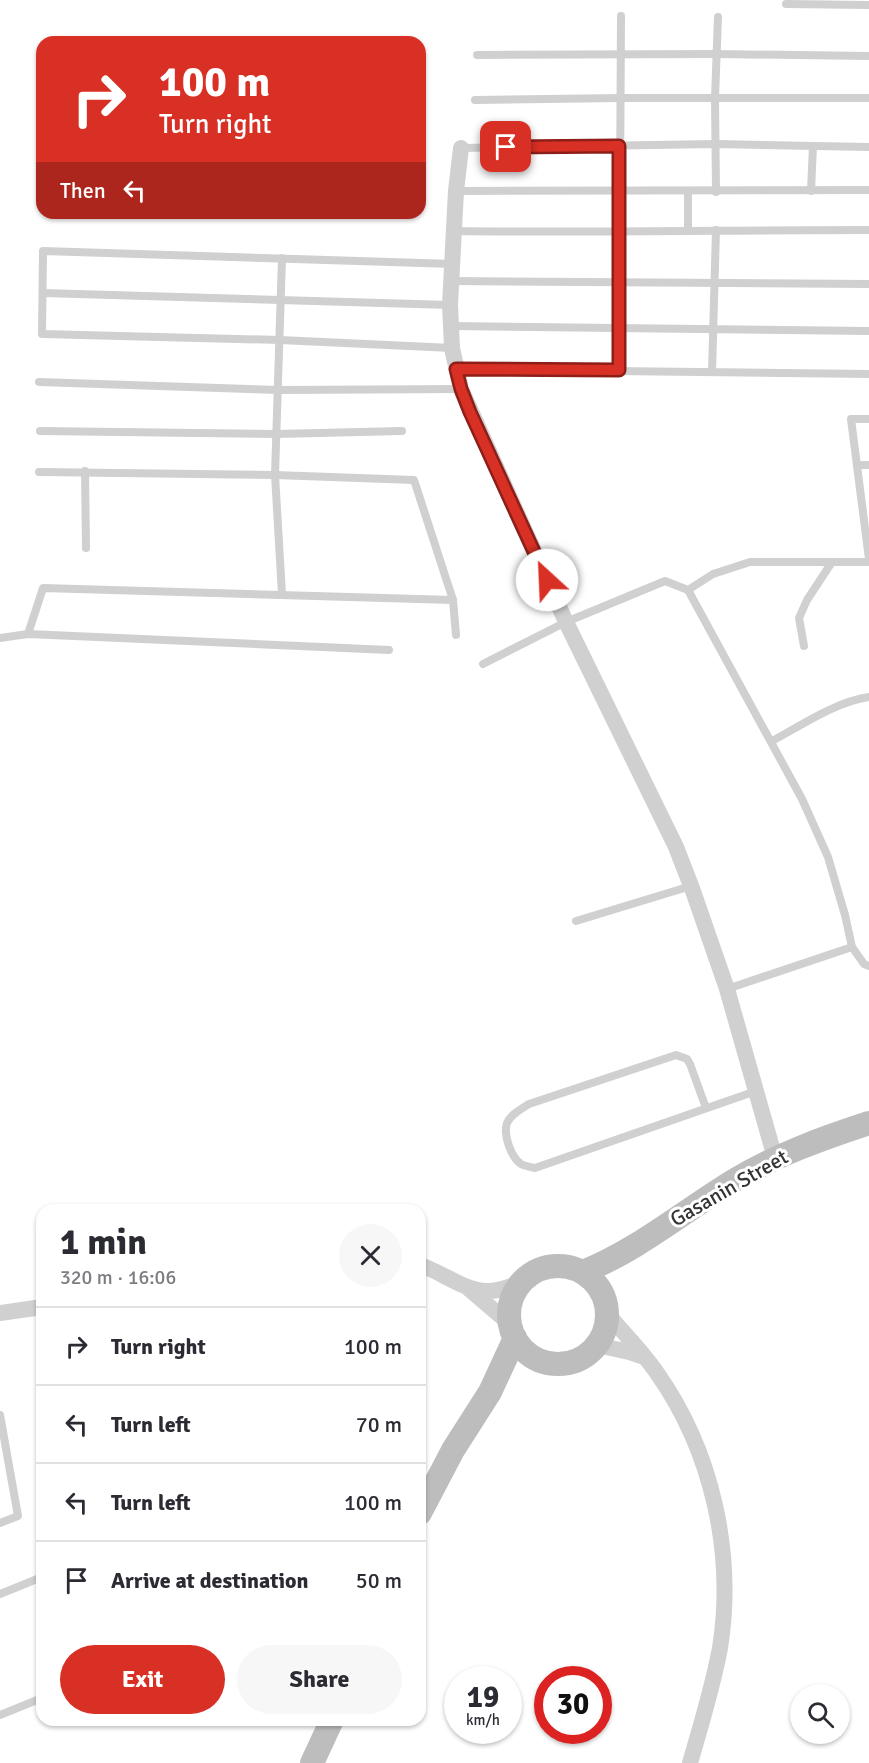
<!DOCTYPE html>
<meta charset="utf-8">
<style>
:root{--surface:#fff;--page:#f7f7f7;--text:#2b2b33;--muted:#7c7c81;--line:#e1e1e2;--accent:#d93025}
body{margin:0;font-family:Signika,sans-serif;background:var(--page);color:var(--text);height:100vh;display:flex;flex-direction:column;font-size:22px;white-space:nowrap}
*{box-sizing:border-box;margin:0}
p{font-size:20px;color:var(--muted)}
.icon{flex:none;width:33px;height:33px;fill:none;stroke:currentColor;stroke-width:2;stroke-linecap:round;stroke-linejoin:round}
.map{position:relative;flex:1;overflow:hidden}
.drawer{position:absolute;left:36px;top:1204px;width:390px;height:522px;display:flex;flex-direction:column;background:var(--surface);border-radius:18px;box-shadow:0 2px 4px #0004}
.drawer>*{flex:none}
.top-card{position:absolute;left:36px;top:36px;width:390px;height:183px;border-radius:18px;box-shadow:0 2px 4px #0004;background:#d93025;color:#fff;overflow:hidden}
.tools{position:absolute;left:790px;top:1684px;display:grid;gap:12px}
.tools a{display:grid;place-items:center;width:60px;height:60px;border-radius:50%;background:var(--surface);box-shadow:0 2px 4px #0004;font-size:30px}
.speed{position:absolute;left:444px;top:1666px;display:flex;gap:12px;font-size:30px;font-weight:700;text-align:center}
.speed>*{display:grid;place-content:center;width:78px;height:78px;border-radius:50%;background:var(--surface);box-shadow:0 2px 4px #0004;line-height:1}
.speed small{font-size:15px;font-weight:400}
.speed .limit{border:9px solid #d22;background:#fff;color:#111}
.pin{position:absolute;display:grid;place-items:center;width:51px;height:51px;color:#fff;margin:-26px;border-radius:12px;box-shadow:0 3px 9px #0006}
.me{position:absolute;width:66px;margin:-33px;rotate:335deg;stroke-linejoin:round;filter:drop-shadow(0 0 4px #0008)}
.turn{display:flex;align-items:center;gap:21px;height:126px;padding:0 24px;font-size:27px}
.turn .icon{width:78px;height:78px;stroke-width:2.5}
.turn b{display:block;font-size:42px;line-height:51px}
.then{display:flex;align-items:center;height:57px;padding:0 24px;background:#0003;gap:12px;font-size:22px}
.round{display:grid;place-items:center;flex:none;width:63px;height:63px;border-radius:32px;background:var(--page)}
.headline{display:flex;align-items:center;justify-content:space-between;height:102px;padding:0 24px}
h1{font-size:36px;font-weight:800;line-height:45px}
.button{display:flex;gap:12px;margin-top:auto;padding:12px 24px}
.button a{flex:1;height:69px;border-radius:36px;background:var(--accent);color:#fff;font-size:24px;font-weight:800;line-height:69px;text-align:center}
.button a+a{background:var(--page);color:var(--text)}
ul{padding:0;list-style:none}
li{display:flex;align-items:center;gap:18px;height:78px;padding:0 24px;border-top:2px solid var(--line)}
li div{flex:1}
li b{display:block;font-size:22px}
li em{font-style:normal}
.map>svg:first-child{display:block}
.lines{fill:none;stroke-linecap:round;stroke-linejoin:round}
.lane{stroke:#d0d0d0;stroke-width:8}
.street{stroke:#d0d0d0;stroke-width:16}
.secondary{stroke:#bdbdbd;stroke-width:24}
.route-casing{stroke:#8d1f18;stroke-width:15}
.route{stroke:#d93025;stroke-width:10}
.labels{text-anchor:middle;stroke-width:6;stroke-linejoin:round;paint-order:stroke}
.street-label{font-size:21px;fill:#333;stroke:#fff}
</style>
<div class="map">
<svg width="869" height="1763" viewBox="0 0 869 1763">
<rect width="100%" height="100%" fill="#fff"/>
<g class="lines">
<g class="lane">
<path d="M 786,4 L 869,5"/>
<path d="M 477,55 L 716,54 L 869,56"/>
<path d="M 475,100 L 622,98 L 869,98"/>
<path d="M 461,148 L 716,144 L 869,147"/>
<path d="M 456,191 L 869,190"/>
<path d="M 811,191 L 813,146"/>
<path d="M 716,192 L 715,98 L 718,17"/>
<path d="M 454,231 C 593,233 731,230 869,230"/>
<path d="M 688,231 L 688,191"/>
<path d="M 452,281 L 869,284"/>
<path d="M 43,293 L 450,305"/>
<path d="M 450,326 L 869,331"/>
<path d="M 452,348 L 280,340 L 42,334 L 43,251 L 453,264"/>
<path d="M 456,369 L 869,374"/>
<path d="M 619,370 L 621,16"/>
<path d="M 712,372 L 716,230"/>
<path d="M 39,382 L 278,390 L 461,389"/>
<path d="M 869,419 L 851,419 L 869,559"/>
<path d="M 40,431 L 276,434 L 402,431"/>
<path d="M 857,465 L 869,465"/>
<path d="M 85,471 L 86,548"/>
<path d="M 39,472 L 275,475 L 414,480 L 453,600 L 456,635"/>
<path d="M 688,590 L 802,799 L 828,857 L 845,915 L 852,947 L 864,964 L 869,966"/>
<path d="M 282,594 L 275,475 L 282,258"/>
<path d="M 28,634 L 43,588 L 453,600"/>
<path d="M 0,638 L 28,634 L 389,650"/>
<path d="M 804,646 L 799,618 L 807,600 L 832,562"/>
<path d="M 483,664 L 566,622 L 665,581 L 688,590 L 713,574 L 750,562 L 869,562"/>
<path d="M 772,741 C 802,725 835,702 869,697"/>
<path d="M 576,921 L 691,886"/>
<path d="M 727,989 L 852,947"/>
<path d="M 706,1108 L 690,1064 L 687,1059 L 676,1055 L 529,1104 C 521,1109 511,1114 507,1123 C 503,1135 511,1157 521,1164 C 525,1166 531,1167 535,1168 L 756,1091"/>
<path d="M 0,1415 L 18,1516 L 0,1523"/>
<path d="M 0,1594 L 42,1577"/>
<path d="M 0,1715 L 42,1698"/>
</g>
<g class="street">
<path d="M 461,148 L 456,191 L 450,305 L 452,348 L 461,389 L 566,622 L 676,847 L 693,891 L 727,989 L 775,1158"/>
<path d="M 420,1265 C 442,1272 463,1290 486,1291 C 499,1292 511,1286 522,1282"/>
<path d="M 469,1289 L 510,1324"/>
<path d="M 0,1313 L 42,1307"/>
<path d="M 607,1313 C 623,1333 642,1351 657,1373 C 712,1451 735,1553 720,1648 C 713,1686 701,1725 690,1763"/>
<path d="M 597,1345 L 629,1352 L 644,1357"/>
</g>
<g class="secondary">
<circle cx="558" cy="1315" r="49"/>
<path d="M 583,1272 C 638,1250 684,1211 735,1180 C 776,1155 823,1138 869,1123"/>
<path d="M 420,1513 L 453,1450 L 490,1392 L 515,1338"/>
<path d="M 312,1763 L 332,1720"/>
</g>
</g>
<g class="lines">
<g class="route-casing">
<path id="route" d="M 506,147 L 619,146 L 619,370 L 456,369 L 461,389 L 470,412 L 547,580"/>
</g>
<use href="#route" class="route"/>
</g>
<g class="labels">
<g class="street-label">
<text transform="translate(729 1188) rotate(-30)" y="7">Gasanin Street</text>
</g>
</g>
</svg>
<div class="tools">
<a><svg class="icon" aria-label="search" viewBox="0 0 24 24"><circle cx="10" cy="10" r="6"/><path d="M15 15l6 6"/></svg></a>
</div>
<div class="speed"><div>19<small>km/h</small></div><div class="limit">30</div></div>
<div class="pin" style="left:506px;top:147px;background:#d93025"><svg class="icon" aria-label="arrive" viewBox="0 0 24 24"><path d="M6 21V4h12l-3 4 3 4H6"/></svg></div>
<svg class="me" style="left:547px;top:580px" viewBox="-20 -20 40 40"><circle r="19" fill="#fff"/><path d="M0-13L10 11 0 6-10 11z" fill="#d93025"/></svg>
<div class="top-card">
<div class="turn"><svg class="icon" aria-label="right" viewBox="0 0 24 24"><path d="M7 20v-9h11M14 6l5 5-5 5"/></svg><div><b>100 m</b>Turn right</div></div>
<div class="then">Then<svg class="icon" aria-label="left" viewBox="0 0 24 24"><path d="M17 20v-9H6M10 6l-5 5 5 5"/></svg></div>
</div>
<section class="drawer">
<div class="headline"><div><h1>1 min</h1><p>320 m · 16:06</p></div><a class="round"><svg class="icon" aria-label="close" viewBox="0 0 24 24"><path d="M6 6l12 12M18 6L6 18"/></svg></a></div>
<ul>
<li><svg class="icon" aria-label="right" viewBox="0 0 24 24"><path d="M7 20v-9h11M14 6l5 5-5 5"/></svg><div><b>Turn right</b></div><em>100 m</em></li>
<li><svg class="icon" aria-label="left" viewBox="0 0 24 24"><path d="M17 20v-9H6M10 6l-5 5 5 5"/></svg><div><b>Turn left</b></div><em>70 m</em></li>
<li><svg class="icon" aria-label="left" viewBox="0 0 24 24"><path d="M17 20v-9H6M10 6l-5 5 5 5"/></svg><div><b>Turn left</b></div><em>100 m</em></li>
<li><svg class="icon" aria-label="arrive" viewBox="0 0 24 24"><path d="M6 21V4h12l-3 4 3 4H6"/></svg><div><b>Arrive at destination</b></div><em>50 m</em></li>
</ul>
<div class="button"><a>Exit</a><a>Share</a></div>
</section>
</div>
